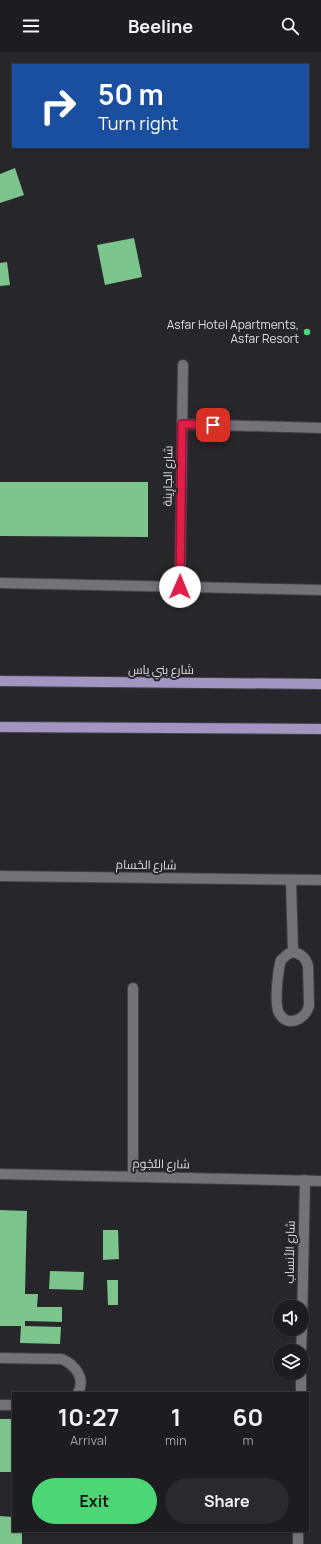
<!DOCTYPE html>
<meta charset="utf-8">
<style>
:root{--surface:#1d1c20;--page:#2a292d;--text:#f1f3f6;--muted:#a0a1a5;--line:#3b3a3e;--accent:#4cd676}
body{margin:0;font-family:Manrope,Cairo,sans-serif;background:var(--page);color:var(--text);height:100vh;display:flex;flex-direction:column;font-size:15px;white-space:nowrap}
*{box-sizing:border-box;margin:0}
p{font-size:13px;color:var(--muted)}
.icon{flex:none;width:22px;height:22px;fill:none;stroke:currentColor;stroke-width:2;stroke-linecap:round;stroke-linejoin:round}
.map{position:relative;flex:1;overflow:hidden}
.sheet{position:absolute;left:12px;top:1340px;width:297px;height:140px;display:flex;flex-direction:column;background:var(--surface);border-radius:0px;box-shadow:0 1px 3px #0004,0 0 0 1px var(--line)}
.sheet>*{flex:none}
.top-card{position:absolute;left:12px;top:12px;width:297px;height:84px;border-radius:0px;box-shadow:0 1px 3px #0004,0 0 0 1px var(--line);background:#1a4fa0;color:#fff;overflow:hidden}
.buttons{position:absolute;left:273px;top:1248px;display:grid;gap:8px}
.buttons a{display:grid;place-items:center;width:36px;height:36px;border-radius:50%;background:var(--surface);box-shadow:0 1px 3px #0004,0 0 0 1px var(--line);font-size:20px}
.pin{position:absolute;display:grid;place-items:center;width:34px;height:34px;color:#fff;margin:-17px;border-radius:8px;box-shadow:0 2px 6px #0006}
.me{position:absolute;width:44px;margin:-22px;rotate:1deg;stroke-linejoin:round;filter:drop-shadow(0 0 3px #0008)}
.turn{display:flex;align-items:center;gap:14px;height:84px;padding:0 20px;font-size:18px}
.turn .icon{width:52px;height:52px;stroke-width:2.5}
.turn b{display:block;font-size:28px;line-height:34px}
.eta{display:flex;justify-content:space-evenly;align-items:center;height:68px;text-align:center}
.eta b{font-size:24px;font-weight:700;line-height:28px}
.button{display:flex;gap:8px;margin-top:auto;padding:8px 20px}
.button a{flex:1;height:46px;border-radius:24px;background:var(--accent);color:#111;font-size:16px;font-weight:700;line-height:46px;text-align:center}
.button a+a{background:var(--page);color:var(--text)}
header{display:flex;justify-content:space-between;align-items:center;height:52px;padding:0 20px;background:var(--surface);font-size:18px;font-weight:700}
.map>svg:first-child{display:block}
.building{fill:#7cc58c}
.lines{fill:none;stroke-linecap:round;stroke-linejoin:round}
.service-casing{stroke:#424145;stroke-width:12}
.minor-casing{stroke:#424145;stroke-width:12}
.primary-casing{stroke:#424145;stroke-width:12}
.service{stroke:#747278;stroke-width:10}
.minor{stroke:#747278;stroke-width:10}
.primary{stroke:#a295c2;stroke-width:10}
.route-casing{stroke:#92132f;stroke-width:10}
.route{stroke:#e11d48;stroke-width:7}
.poi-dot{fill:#4cd676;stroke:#27262b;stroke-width:1.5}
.labels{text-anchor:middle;stroke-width:4;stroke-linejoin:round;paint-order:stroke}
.poi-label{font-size:12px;fill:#dfdee2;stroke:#27262b;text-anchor:end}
.street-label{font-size:12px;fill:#dfdee2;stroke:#27262b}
</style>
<header><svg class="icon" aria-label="menu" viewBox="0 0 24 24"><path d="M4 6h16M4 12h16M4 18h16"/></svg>Beeline<svg class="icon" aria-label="search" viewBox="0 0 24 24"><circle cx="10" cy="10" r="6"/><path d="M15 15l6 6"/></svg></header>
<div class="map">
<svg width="321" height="1492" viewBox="0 0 321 1492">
<rect width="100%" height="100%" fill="#27262b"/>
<g class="building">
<path d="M 15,116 L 24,143 L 0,151 L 0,122 Z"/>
<path d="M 134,186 L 142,225 L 105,233 L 97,193 Z"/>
<path d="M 7,210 L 10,233 L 0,234 L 0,211 Z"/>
<path d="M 0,430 L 148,430 L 148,485 L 0,484 Z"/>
<path d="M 0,1158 L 27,1159 L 25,1242 L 38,1242 L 37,1255 L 62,1255 L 62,1270 L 25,1269 L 25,1274 L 61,1275 L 60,1292 L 20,1291 L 21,1274 L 0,1274 Z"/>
<path d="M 103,1178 L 118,1178 L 119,1207 L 103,1208 Z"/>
<path d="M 50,1219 L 84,1220 L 83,1238 L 49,1237 Z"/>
<path d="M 107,1228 L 118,1228 L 118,1253 L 108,1253 Z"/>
<rect x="0" y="1367" width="13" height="53"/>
<path d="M 0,1464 L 13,1465 L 13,1479 L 22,1479 L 22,1492 L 0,1492 Z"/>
</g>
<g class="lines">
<g class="service-casing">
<g id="service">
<path d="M 182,372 L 321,376"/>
<path d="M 291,828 L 293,900"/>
<path d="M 293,900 C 302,902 306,906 308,914 L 309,954 C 305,968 287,976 279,961 C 274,952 278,918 281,908 L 288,902 Z"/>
</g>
</g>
<g class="minor-casing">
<g id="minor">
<path d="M 0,531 L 321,538"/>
<path d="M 180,535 L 183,313"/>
<path d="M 0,824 L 321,828"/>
<path d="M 0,1122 L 321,1129"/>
<path d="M 133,1124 L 133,936"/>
<path d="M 302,1272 L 305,1128"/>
<path d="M 301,1299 L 302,1277"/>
<path d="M 0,1306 L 62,1307 C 75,1313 86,1326 78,1341"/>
<path d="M 301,1341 L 301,1321"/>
<path d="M 0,1353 L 13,1353"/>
<path d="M 298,1492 L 298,1479"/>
</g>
</g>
<g class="primary-casing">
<g id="primary">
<path d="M 0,629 L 321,632"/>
<path d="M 0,675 L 321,677"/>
</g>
</g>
<use href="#service" class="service"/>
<use href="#minor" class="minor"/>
<use href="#primary" class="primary"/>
</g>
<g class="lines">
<g class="route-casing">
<path id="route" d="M 180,535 L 182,372 L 213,373"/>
</g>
<use href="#route" class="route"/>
</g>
<circle class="poi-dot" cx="307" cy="280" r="4"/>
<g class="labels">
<g class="poi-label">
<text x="299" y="277">Asfar Hotel Apartments,<tspan x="299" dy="14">Asfar Resort</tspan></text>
</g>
<g class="street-label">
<text transform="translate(168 424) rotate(-89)" y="4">شارع الجارِينة</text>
<text x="161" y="622">شارع بني ياس</text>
<text transform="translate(146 813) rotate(1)" y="4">شارع الحُسام</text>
<text transform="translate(161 1112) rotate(1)" y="4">شارع النُّجُوم</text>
<text transform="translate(290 1200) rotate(-89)" y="4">شارع الأنساب</text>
</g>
</g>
</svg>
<div class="buttons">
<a><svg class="icon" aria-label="sound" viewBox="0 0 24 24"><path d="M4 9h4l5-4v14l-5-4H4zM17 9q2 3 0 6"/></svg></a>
<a><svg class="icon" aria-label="layers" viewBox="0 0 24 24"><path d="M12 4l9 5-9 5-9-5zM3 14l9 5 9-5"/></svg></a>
</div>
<div class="pin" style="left:213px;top:373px;background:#d93025"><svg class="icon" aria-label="arrive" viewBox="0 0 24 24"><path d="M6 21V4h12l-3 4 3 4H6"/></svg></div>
<svg class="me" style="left:180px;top:535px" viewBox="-20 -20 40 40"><circle r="19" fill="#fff"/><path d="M0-13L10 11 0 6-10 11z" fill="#e11d48"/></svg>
<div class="top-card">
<div class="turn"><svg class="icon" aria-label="right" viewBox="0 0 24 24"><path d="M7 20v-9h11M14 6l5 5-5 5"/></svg><div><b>50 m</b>Turn right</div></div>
</div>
<section class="sheet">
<div class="eta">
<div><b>10:27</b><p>Arrival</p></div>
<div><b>1</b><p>min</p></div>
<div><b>60</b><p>m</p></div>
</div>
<div class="button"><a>Exit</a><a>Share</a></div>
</section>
</div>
